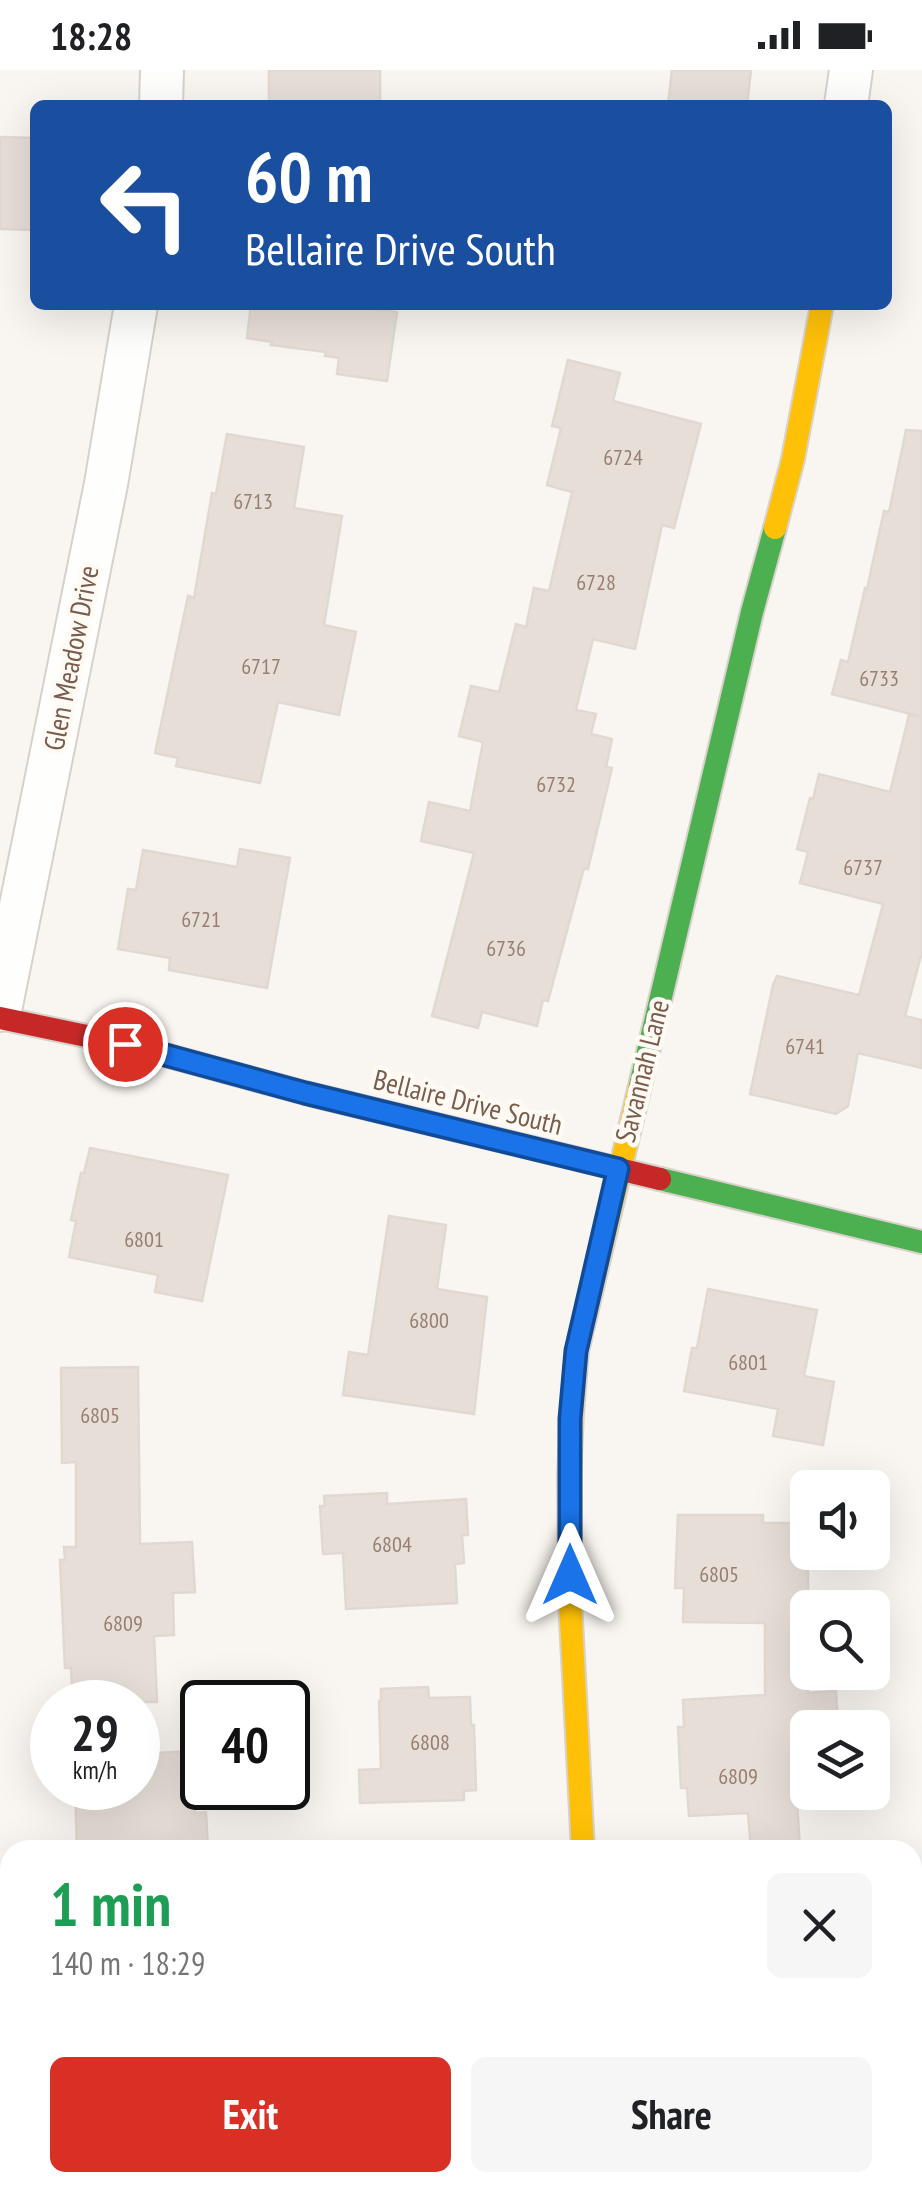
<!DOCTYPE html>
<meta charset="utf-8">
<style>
:root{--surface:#fff;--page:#f6f6f6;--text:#202124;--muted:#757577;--accent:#d93025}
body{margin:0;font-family:"PT Sans Narrow",sans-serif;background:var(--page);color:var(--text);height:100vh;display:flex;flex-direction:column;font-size:38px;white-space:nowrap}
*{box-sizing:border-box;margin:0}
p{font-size:32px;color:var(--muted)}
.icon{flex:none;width:55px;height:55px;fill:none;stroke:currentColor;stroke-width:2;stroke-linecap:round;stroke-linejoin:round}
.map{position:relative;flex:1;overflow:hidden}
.panel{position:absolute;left:0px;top:1770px;width:922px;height:352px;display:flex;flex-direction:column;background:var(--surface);border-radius:30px 30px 0 0;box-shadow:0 10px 40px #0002}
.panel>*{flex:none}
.guide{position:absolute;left:30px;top:30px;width:862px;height:210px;border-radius:15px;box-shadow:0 10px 40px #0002;background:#1a4fa0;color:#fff;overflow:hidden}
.tools{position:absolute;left:790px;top:1400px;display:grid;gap:20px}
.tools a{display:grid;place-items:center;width:100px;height:100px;border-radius:15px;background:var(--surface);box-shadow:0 10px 40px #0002;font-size:50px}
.speed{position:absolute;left:30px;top:1610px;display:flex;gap:20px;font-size:50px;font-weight:700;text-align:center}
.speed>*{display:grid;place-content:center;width:130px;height:130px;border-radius:50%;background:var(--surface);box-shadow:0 10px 40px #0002;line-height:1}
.speed small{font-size:25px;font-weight:400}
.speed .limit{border:5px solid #111;border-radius:15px;background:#fff;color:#111}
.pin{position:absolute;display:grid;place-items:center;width:85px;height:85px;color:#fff;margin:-42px;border:5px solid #fff;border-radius:50%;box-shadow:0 2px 10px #0007}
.me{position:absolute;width:110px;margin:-55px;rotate:0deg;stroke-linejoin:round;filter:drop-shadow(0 0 8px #0008)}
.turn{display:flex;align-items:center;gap:35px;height:210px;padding:0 50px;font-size:45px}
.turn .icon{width:130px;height:130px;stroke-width:2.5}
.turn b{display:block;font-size:70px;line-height:85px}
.round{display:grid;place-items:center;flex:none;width:105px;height:105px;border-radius:15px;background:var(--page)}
.headline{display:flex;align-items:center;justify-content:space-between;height:170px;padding:0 50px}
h1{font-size:60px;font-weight:600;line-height:75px;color:#1e9e55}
.button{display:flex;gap:20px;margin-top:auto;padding:20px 50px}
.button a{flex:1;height:115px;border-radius:15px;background:var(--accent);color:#fff;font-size:40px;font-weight:600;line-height:115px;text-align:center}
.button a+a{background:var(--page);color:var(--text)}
.status{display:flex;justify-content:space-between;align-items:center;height:70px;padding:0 50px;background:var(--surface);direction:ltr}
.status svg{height:28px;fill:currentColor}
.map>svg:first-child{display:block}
.building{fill:#e6ded7;stroke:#e2d8d2;stroke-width:2.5}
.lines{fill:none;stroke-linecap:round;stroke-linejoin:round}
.street-casing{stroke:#d7d1cb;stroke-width:46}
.fast-casing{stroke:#d9d2cb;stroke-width:26}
.slow-casing{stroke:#d9d2cb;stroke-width:26}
.jam-casing{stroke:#d9d2cb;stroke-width:26}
.street{stroke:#fefefd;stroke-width:42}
.fast{stroke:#4caf50;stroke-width:22}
.slow{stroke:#ffc107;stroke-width:22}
.jam{stroke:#c62828;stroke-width:22}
.route-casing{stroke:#114b97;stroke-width:25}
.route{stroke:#1a73e8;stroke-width:18}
.labels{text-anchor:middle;stroke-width:9;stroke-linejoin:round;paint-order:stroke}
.number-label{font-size:22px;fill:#977e72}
.street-label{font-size:28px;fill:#7a5c4d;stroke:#fffaf3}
</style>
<div class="status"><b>18:28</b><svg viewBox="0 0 49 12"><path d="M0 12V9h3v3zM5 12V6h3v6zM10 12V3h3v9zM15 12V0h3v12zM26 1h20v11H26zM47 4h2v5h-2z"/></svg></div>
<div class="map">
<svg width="922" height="2122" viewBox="0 0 922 2122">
<rect width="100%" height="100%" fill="#f9f5f0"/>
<g class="building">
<rect x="269" y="0" width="111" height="35"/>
<path d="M 672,0 L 751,0 L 747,35 L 668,35 Z"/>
<path d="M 0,67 L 35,68 L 35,160 L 0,159 Z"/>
<path d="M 251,235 L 376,235 L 376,239 L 397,242 L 387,311 L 337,304 L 339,288 L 325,286 L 326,282 L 271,275 L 272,272 L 247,268 Z"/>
<path d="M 568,290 L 620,303 L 613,331 L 701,354 L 674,458 L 662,455 L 635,579 L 593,569 L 576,640 L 596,644 L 591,664 L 612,669 L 606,697 L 612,698 L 588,799 L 584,798 L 548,931 L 543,930 L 537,956 L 482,942 L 478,958 L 432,946 L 474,783 L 421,771 L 429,732 L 470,741 L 483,672 L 459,666 L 471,616 L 499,622 L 516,554 L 526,557 L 534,518 L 549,521 L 572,422 L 547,415 L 561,358 L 552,356 Z"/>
<path d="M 906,360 L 922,361 L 922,882 L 905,946 L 922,950 L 922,998 L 858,983 L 848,1036 L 836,1044 L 750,1024 L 773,915 L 777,906 L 859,925 L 883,834 L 800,813 L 808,782 L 797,779 L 810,728 L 813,729 L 819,704 L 890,722 L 909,645 L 919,646 L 832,624 L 841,590 L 848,592 L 865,518 L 867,519 L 884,441 L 889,442 Z"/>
<path d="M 227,364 L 304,377 L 294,438 L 342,446 L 324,555 L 356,562 L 339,645 L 278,632 L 260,713 L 176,696 L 178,688 L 155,683 L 188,526 L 194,528 L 212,423 L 216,424 Z"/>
<path d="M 240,779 L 290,788 L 267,918 L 169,900 L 170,888 L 118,879 L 128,819 L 136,820 L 143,780 L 237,797 Z"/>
<path d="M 90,1078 L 228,1105 L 202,1231 L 155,1222 L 158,1205 L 69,1187 L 76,1151 L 71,1150 L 81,1103 L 84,1103 Z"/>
<path d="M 389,1146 L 446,1155 L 437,1219 L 487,1227 L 474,1344 L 343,1325 L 349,1282 L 368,1285 Z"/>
<path d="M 708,1219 L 817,1240 L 804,1306 L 834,1312 L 823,1375 L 773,1366 L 778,1339 L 684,1321 L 692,1278 L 697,1278 Z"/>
<path d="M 138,1297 L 140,1474 L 192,1472 L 195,1522 L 173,1523 L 174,1565 L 154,1566 L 157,1632 L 73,1632 L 71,1598 L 65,1598 L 60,1490 L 65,1490 L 64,1477 L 76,1477 L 76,1392 L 62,1393 L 61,1298 Z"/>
<path d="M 387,1423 L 387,1434 L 466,1429 L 468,1465 L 462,1465 L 464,1493 L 455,1494 L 457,1533 L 346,1539 L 343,1483 L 323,1484 L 320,1436 L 325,1436 L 324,1426 Z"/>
<path d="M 678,1445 L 763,1445 L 763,1453 L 808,1453 L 808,1623 L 836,1621 L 838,1658 L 808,1658 L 808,1694 L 795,1695 L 800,1780 L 751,1780 L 748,1743 L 689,1746 L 687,1718 L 681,1718 L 678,1657 L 684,1657 L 683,1630 L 765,1625 L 765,1553 L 683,1552 L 684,1518 L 675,1518 Z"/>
<path d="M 428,1617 L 429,1628 L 470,1627 L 471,1655 L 474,1655 L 476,1720 L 464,1721 L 464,1730 L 360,1733 L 359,1700 L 381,1699 L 379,1631 L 381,1631 L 381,1619 Z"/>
<path d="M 192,1681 L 195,1743 L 206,1742 L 208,1780 L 77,1780 L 75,1718 L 138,1718 L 138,1684 Z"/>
</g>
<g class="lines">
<g class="street-casing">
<g id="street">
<path d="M 161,35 L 162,0"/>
<path d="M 846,35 L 851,0"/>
<path d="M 0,940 L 106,414 L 136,235"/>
<path d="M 603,2112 L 604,2122"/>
</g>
</g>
<g class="fast-casing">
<g id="fast">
<path d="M 639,1020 L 752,542 L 775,458"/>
<path d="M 660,1109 L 922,1172"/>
</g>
</g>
<g class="slow-casing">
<g id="slow">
<path d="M 775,458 L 793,389 L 822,235"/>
<path d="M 583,1780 L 570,1530 L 569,1406 L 572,1343 L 577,1281 L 639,1020"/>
</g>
</g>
<g class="jam-casing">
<path id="jam" d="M 0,948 L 125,974 L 305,1023 L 660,1109"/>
</g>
<use href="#street" class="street"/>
<use href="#fast" class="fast"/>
<use href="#slow" class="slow"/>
<use href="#jam" class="jam"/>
</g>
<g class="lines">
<g class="route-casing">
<path id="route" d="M 125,974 L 305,1023 L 618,1099 L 576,1281 L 570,1349 L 570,1505"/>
</g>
<use href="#route" class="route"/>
</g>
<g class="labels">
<g class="number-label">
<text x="623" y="395">6724</text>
<text x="253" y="439">6713</text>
<text x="596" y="520">6728</text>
<text x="261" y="604">6717</text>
<text x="879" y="616">6733</text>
<text x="556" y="722">6732</text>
<text x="863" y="805">6737</text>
<text x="201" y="857">6721</text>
<text x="506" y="886">6736</text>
<text x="805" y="984">6741</text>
<text x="144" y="1177">6801</text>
<text x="429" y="1258">6800</text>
<text x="748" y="1300">6801</text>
<text x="100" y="1353">6805</text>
<text x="392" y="1482">6804</text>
<text x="719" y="1512">6805</text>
<text x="123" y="1561">6809</text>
<text x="430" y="1680">6808</text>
<text x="738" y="1714">6809</text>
</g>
<g class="street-label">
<text transform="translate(71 588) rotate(-79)" y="10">Glen Meadow Drive</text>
<text transform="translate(642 1001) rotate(-76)" y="10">Savannah Lane</text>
<text transform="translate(468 1032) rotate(14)" y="10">Bellaire Drive South</text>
</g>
</g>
</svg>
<div class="tools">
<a><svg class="icon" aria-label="sound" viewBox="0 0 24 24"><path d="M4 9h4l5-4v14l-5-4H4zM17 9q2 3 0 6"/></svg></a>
<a><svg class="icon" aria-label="search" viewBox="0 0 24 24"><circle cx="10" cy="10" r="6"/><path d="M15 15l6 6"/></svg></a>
<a><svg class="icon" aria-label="layers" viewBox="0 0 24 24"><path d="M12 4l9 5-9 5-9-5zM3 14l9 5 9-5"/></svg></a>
</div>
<div class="speed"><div>29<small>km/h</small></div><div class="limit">40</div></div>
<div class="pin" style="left:125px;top:974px;background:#d93025"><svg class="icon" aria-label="arrive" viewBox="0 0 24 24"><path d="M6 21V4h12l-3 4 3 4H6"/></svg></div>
<svg class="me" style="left:570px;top:1505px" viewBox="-20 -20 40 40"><path d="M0-17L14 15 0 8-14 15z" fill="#1a73e8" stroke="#fff" stroke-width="4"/></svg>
<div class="guide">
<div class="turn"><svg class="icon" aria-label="left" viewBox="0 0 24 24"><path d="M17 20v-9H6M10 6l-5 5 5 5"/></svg><div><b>60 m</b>Bellaire Drive South</div></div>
</div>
<section class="panel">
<div class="headline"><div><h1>1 min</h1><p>140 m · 18:29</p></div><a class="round"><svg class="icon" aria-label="close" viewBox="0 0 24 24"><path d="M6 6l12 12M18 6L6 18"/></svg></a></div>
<div class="button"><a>Exit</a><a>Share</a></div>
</section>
</div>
